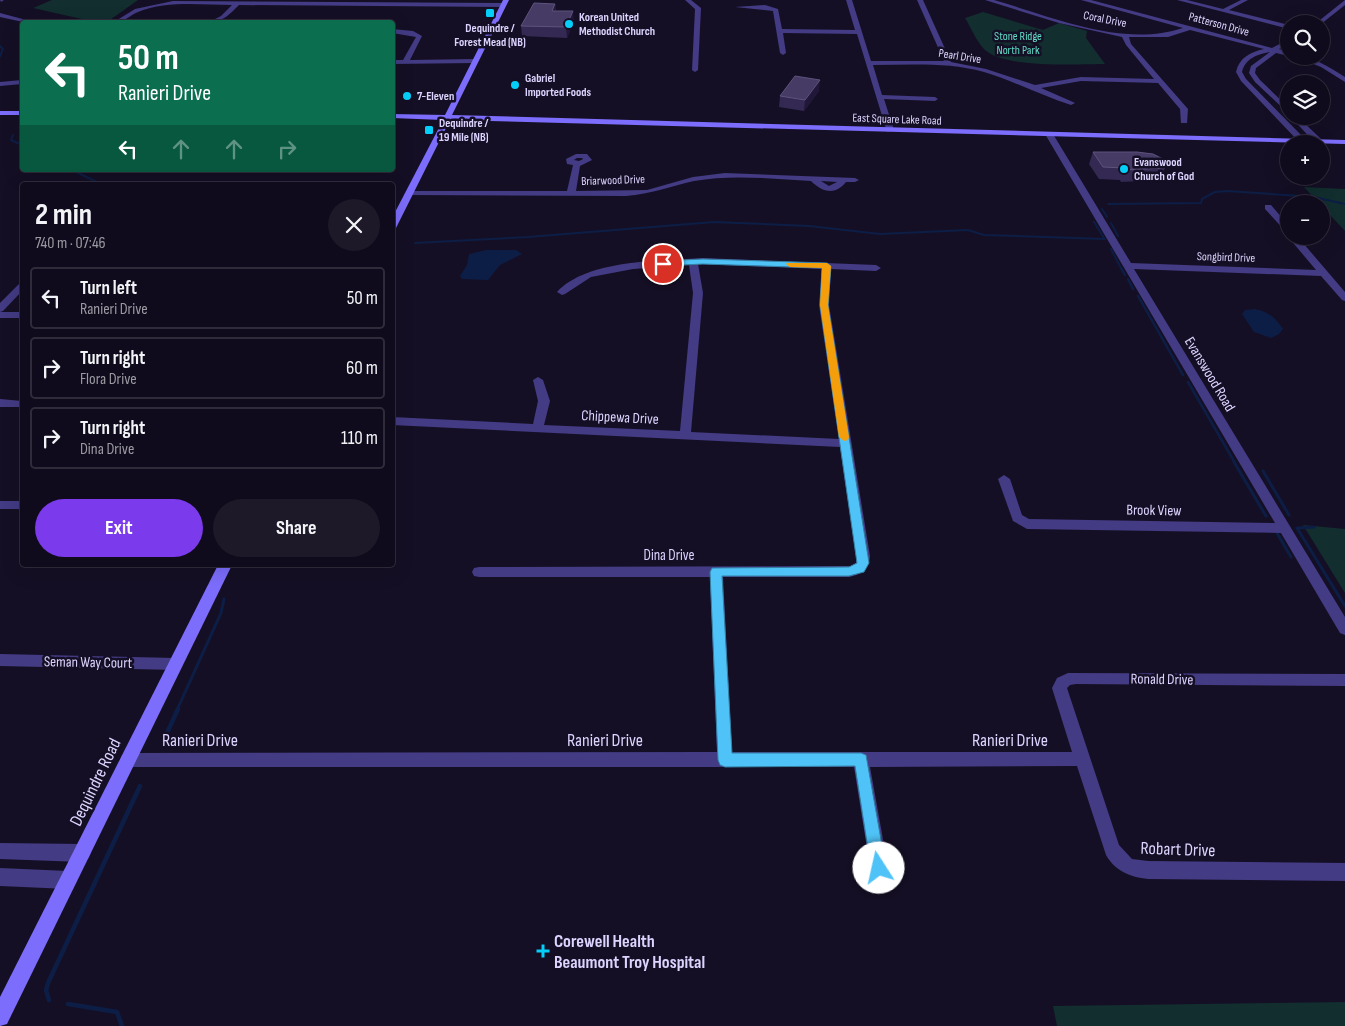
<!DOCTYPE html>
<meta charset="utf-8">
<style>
:root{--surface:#100b1c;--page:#1e1929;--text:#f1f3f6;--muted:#9c9ba3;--line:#302b3b;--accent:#7c3aed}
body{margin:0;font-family:"Sofia Sans Condensed",sans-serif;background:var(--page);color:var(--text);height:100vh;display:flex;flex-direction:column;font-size:19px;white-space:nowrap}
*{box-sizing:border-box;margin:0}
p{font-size:16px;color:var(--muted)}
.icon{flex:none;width:28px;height:28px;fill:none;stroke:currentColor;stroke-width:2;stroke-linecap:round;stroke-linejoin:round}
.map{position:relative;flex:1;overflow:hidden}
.panel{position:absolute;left:20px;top:182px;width:375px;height:385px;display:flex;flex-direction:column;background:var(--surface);border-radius:5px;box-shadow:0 5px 20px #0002,0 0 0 1px var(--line)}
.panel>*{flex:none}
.guide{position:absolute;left:20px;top:20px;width:375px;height:152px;border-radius:5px;box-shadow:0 5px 20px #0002,0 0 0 1px var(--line);background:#0b6e4f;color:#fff;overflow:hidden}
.controls{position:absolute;left:1280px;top:15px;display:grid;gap:10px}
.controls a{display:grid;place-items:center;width:50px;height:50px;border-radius:50%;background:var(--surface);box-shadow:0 5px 20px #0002,0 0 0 1px var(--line);font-size:25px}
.pin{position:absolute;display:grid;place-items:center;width:42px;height:42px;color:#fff;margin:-21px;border:2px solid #fff;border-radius:50%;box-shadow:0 1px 5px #0007}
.me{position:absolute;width:55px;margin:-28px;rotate:350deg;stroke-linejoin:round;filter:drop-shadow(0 0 4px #0008)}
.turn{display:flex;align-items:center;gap:18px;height:105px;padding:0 15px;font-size:22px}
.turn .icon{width:65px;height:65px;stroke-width:2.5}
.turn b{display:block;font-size:35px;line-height:42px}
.lanes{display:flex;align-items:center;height:48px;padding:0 15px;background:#0003;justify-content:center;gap:25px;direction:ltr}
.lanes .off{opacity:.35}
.round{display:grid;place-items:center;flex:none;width:52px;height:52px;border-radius:26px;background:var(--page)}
.head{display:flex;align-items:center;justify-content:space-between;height:85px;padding:0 15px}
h1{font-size:30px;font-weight:700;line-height:38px}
.primary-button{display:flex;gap:10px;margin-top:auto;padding:10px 15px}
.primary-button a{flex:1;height:58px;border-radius:30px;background:var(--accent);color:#fff;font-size:20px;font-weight:700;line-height:58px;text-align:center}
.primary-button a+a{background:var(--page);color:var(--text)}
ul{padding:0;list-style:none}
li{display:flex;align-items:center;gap:15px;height:62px;margin:0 10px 8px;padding:0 5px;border:2px solid var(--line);border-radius:5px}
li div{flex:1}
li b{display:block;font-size:19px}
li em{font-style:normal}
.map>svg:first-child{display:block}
.green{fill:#122e2f}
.water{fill:#0d1e46}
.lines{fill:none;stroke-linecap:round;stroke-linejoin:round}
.stream-far3{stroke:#0d1e46;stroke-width:2}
.stream-far2{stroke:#0d1e46;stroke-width:2.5}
.stream-far1{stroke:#0d1e46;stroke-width:3}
.stream{stroke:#0d1e46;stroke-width:4.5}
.street{fill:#433b83;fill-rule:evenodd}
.secondary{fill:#7c6dfc;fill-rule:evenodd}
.wall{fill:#342953}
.shaded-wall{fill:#201739}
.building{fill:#463b65;stroke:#5d537d}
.route{fill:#4fc3f7;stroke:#337fa1}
.slow{fill:#f59e0b}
.poi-dot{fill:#05cff9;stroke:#150f25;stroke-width:2}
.labels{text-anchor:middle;stroke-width:5;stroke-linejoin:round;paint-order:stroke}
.far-poi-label{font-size:12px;font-weight:bold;fill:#dcd4fe;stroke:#150f25;text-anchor:start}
.far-street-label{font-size:12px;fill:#dcd4fe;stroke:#150f25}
.far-park-label{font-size:12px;fill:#61ddc8;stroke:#150f25}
.street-label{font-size:15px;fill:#dcd4fe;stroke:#150f25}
.near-street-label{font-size:18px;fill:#dcd4fe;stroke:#150f25}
.near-poi-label{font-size:18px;font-weight:bold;fill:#dcd4fe;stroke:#150f25;text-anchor:start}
</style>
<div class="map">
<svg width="1345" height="1026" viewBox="0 0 1345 1026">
<rect width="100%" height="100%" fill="#150f25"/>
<g class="green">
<path d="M 52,0 L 138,0 L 107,22 L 95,22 L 33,8 Z"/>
<path d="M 983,12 L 1043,30 L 1059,23 L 1087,31 L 1086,38 L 1105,64 C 1078,64 1001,69 983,48 C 976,40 971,28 965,18 Z"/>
<path d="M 1304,187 L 1345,189 L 1345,231 Z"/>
<path d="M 1303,525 L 1345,529 L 1345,593 Z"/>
<path d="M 1345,1002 L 1345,1026 L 1057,1026 L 1053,1006 Z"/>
</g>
<g class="water">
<path d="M 486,250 L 516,250 L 522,254 L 500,265 L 488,280 L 462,279 L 460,276 L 467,265 L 469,254 Z"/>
<path d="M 1255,309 C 1268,312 1275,317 1283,329 L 1279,334 L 1271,338 L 1254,332 L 1242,314 L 1245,310 Z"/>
</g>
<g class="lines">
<g class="stream-far3">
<path d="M 0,46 L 3,49 L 0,56"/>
<path d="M 13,135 L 11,140 L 22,145"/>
<path d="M 72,170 L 103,185"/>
<path d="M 1108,204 L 1201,203 L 1202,199 L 1215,192 L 1227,191 L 1314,197 L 1345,204"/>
<path d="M 1102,209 L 1107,217"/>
<path d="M 1094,222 L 1104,238"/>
<path d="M 1111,223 L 1118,236"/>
<path d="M 415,243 L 528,237 L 714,222 L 809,226 L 880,234 L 968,230 L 984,235 L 1105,239"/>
<path d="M 1111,249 L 1122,270"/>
</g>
<g class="stream-far2">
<path d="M 1121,268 L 1125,275"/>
<path d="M 1128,279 L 1133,289"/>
<path d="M 1138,296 L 1183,375"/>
<path d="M 1188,382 L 1235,463"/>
</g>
<g class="stream-far1">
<path d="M 1234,462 L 1266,516"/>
<path d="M 1263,471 L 1289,515"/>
<path d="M 1297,528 L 1345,606"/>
<path d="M 1298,528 L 1314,527"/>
<path d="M 1277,533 L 1291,557"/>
<path d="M 177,710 L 221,613 L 224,599"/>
</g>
<g class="stream">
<path d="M 167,733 L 178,709"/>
<path d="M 49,1000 L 46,990 L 48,983 L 140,786"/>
<path d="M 68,1004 L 117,1012 L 122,1026"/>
</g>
<g class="street">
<path d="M 0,0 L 4,0 L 1,2 Z"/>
<path d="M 685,0 L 691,0 L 701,8 L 698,70 L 695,72 L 692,70 L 695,9 Z"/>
<path d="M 846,0 L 852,0 L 871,61 L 944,61 L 917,0 L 923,0 L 951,62 L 986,69 L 1035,85 L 1081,77 L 1154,79 L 1126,45 L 1122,37 L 1059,23 L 985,0 L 994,0 C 1053,17 1122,48 1183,28 L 1081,0 L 1091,0 L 1272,48 L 1289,39 L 1289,44 L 1279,49 L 1289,52 L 1289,56 L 1276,53 L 1256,68 L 1255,73 L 1260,80 L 1289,108 L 1289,114 L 1255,82 L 1249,73 L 1251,66 L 1270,52 C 1257,54 1245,59 1242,72 L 1246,79 L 1307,141 L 1300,143 L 1241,81 L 1236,72 C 1239,58 1250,52 1264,49 L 1190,30 L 1168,37 L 1129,37 L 1131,44 L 1188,109 L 1187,123 L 1181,123 L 1180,109 L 1158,83 L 1081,81 L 1041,88 L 1073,102 L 1075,103 L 1071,105 C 1042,96 1014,81 984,72 C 948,62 910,65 873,65 L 882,95 L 935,97 L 938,99 L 935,101 L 884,99 L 894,130 L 887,132 L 857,34 L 783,33 L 786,53 L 783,55 L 780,53 L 773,11 L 735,7 L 765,5 L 778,9 L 782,29 L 855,30 Z"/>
<path d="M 1177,0 L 1187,0 L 1223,9 L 1241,0 L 1248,0 L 1229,10 L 1289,25 L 1289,29 Z"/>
<path d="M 1345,0 L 1345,5 L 1321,24 L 1315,24 Z"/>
<path d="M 173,1 L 503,3 L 506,5 L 503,7 L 239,5 C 230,14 223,22 209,22 L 221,16 L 232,5 C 203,5 167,0 138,12 C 130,15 124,23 114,22 L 135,9 Z"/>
<path d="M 0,13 L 30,21 L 31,22 L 23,22 L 0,17 Z"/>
<path d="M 392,29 L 413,31 L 422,36 L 410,60 L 475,59 L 478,61 L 475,63 L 392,64 L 392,60 L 403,60 L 416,37 L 392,33 Z"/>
<path d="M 1293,56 C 1313,56 1329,67 1345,77 L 1345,82 L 1321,67 Z"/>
<path d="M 22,80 L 22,84 L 0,86 L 0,82 Z"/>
<path d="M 1290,116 L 1297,116 L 1321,139 L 1321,143 L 1315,143 Z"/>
<path d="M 1046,132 L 1053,134 L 1131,263 L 1316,270 L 1289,238 L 1288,236 L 1289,235 L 1265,209 L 1265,205 L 1271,205 L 1289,226 L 1289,236 L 1297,236 L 1345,292 L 1345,301 L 1342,300 L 1321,276 L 1134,269 L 1345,617 L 1345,635 L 1340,633 L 1281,533 L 1027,529 L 1013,521 L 998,479 L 1004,475 L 1010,479 L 1022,515 L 1029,519 L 1275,523 L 1045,134 Z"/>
<path d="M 576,154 L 587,154 L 592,160 L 580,166 L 576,191 L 647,190 L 693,177 L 725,173 L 855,178 L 859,180 L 855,182 L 846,182 C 835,196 822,192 811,181 C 773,179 732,174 694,181 C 671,186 651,194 626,196 L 410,195 L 406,193 L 410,191 L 567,191 L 573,165 L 567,164 L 566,159 ZM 577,158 L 582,158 L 583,159 L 579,161 L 574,160 ZM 821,181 L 837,182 L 829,186 Z"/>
<path d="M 703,258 L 876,265 L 881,268 L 876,271 L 831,269 L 829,305 L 870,556 C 869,570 862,574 849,577 L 723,577 L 732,752 L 1072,752 L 1052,688 L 1057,678 L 1068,673 L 1345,674 L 1345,686 L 1076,684 L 1070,685 L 1067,688 L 1119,845 L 1132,859 L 1148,861 L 1345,863 L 1345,881 L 1148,879 C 1130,877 1115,871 1106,855 L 1077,766 L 870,767 L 888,867 L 885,873 L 879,876 L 873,873 L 870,867 L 854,767 L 128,767 L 122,765 L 120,760 L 122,755 L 128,753 L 717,752 L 710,577 L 479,577 L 474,576 L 472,572 L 474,568 L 479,567 L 851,566 L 856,563 L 856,556 L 840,447 L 392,425 L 392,417 L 533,424 L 538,401 L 533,380 L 538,377 L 543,380 L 550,401 L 544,425 L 680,431 L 693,293 L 689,265 L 633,269 L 591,277 L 565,294 L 562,295 L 557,292 C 588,259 660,261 703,258 ZM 698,264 L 822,269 L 819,305 L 839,439 L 691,432 L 703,293 Z"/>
<path d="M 22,283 L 22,291 L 3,311 L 0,312 L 0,303 L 19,284 Z"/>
<rect x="0" y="312" width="22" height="6"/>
<path d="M 0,399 L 22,401 L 22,407 L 0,407 Z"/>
<rect x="0" y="501" width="22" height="8"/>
<path d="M 0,654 L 176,658 L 181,660 L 183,664 L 181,668 L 176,670 L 0,666 Z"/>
<path d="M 0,843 L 82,844 L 88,847 L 91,853 L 88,859 L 82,862 L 0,859 Z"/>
<path d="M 0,868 L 68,871 L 74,874 L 77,880 L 74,886 L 68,889 L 0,886 Z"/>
</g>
<g class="secondary">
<path d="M 503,0 L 509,0 L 452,115 L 1345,140 L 1345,144 L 450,120 L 396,228 L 392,230 L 392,218 L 443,120 L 392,118 L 392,114 L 445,115 Z"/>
<rect x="0" y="111" width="22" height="4"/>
<path d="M 218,565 L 232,565 L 7,1024 L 0,1026 L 0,997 Z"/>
</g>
</g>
<g class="wall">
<path d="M 555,4 L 556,11 L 574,21 L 567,38 L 522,36 L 521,26 Z"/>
<path d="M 819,91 L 804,111 L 779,107 L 780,96 Z"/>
<path d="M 1093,152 L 1165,168 L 1160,180 L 1121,182 L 1120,180 L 1099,179 L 1089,164 Z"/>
</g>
<g class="shaded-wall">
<path d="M 555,4 L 556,14 L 552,11 Z"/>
<path d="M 573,11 L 574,21 L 567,38 L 566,27 Z"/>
<path d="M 820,80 L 819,91 L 804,111 L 805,100 Z"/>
</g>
<g class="building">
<path d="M 534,3 L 555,4 L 552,11 L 573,11 L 566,27 L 521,26 Z"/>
<path d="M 795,76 L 820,80 L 805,100 L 780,96 Z"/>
<path d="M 1093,152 L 1137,152 L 1153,154 L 1165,160 L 1165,168 L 1126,170 L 1124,168 L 1103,167 Z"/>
</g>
<path class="route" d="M 703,259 L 827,263 L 831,266 L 828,305 L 869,563 L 864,572 L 849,576 L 722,576 L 732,753 L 861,753 L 866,755 L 886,868 L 884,873 L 879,875 L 873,873 L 871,868 L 855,766 L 725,767 L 720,765 L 718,760 L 710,572 L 712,568 L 849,567 L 857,563 L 820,305 L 822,268 L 703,264 L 663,266 L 659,264 L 663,261 Z"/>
<path class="slow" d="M 787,263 L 827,263 L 831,266 L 828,305 L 849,437 L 848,440 L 844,441 L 839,437 L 820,305 L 822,268 L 790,267 L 786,264 Z"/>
<g class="poi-dot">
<rect x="485" y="8" width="10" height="10" rx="2.5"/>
<circle cx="569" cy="24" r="5"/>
<circle cx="515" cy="85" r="5"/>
<circle cx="407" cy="96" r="5"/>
<rect x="424" y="125" width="10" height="10" rx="2.5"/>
<circle cx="1124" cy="169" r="5"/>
<path d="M540.5 943.5h5v5h5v5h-5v5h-5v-5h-5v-5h5z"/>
</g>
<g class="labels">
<g class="far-poi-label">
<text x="579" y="21">Korean United<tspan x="579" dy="14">Methodist Church</tspan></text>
<text x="490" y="32" text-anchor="middle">Dequindre /<tspan x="490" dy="14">Forest Mead (NB)</tspan></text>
<text x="525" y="82">Gabriel<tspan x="525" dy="14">Imported Foods</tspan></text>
<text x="417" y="100">7-Eleven</text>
<text x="439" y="127">Dequindre /<tspan x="439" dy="14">19 Mile (NB)</tspan></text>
<text x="1134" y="166">Evanswood<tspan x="1134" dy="14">Church of God</tspan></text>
</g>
<g class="far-street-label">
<text transform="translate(1105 19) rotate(11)" y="4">Coral Drive</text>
<text transform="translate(1219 24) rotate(15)" y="4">Patterson Drive</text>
<text transform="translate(960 56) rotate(9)" y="4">Pearl Drive</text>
<text transform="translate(897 119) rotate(2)" y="4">East Square Lake Road</text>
<text transform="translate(613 180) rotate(-2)" y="4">Briarwood Drive</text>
<text transform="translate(1226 257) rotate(2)" y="4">Songbird Drive</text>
</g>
<g class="far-park-label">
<text x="1018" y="40">Stone Ridge<tspan x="1018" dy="14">North Park</tspan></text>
</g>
<g class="street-label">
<text transform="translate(1210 374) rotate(59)" y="5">Evanswood Road</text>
<text transform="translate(620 417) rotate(3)" y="5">Chippewa Drive</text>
<text transform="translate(1154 510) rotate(1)" y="5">Brook View</text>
<text x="669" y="560">Dina Drive</text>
<text transform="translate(88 662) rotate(1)" y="5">Seman Way Court</text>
<text transform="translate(1162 679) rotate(1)" y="5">Ronald Drive</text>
</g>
<g class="near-street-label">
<text x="200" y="746">Ranieri Drive</text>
<text x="605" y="746">Ranieri Drive</text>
<text x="1010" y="746">Ranieri Drive</text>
<text transform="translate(95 782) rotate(-64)" y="6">Dequindre Road</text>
<text transform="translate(1178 849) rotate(2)" y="6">Robart Drive</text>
</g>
<g class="near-poi-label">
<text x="554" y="947">Corewell Health<tspan x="554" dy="21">Beaumont Troy Hospital</tspan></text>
</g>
</g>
</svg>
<div class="controls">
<a><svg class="icon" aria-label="search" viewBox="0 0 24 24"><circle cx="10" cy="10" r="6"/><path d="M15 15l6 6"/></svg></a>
<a><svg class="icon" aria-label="layers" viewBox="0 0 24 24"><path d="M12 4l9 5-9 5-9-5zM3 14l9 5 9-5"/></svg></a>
<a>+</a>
<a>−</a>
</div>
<div class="pin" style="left:663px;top:264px;background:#d93025"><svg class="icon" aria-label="arrive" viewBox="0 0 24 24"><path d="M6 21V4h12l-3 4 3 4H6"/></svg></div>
<svg class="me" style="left:879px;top:868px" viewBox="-20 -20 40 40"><circle r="19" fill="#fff"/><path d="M0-13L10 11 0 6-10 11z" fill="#4fc3f7"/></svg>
<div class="guide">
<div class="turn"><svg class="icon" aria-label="left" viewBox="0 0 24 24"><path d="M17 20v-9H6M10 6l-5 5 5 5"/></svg><div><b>50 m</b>Ranieri Drive</div></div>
<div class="lanes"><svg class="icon" aria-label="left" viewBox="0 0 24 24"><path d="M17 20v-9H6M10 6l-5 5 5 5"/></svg><svg class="icon off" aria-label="ahead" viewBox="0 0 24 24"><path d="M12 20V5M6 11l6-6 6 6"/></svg><svg class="icon off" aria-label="ahead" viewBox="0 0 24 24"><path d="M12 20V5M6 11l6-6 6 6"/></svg><svg class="icon off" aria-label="right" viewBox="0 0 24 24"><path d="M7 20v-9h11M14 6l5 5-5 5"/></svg></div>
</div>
<section class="panel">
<div class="head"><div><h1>2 min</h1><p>740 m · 07:46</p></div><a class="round"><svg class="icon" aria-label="close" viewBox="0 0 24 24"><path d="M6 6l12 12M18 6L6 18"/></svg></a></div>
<ul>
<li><svg class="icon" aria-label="left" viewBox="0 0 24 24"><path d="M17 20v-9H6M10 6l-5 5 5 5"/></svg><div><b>Turn left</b><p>Ranieri Drive</p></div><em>50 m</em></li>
<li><svg class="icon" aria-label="right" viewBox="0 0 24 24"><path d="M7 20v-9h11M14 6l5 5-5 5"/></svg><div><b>Turn right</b><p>Flora Drive</p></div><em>60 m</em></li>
<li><svg class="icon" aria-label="right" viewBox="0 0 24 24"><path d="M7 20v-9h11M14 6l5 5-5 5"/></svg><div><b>Turn right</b><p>Dina Drive</p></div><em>110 m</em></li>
</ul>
<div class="primary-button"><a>Exit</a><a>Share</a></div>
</section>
</div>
